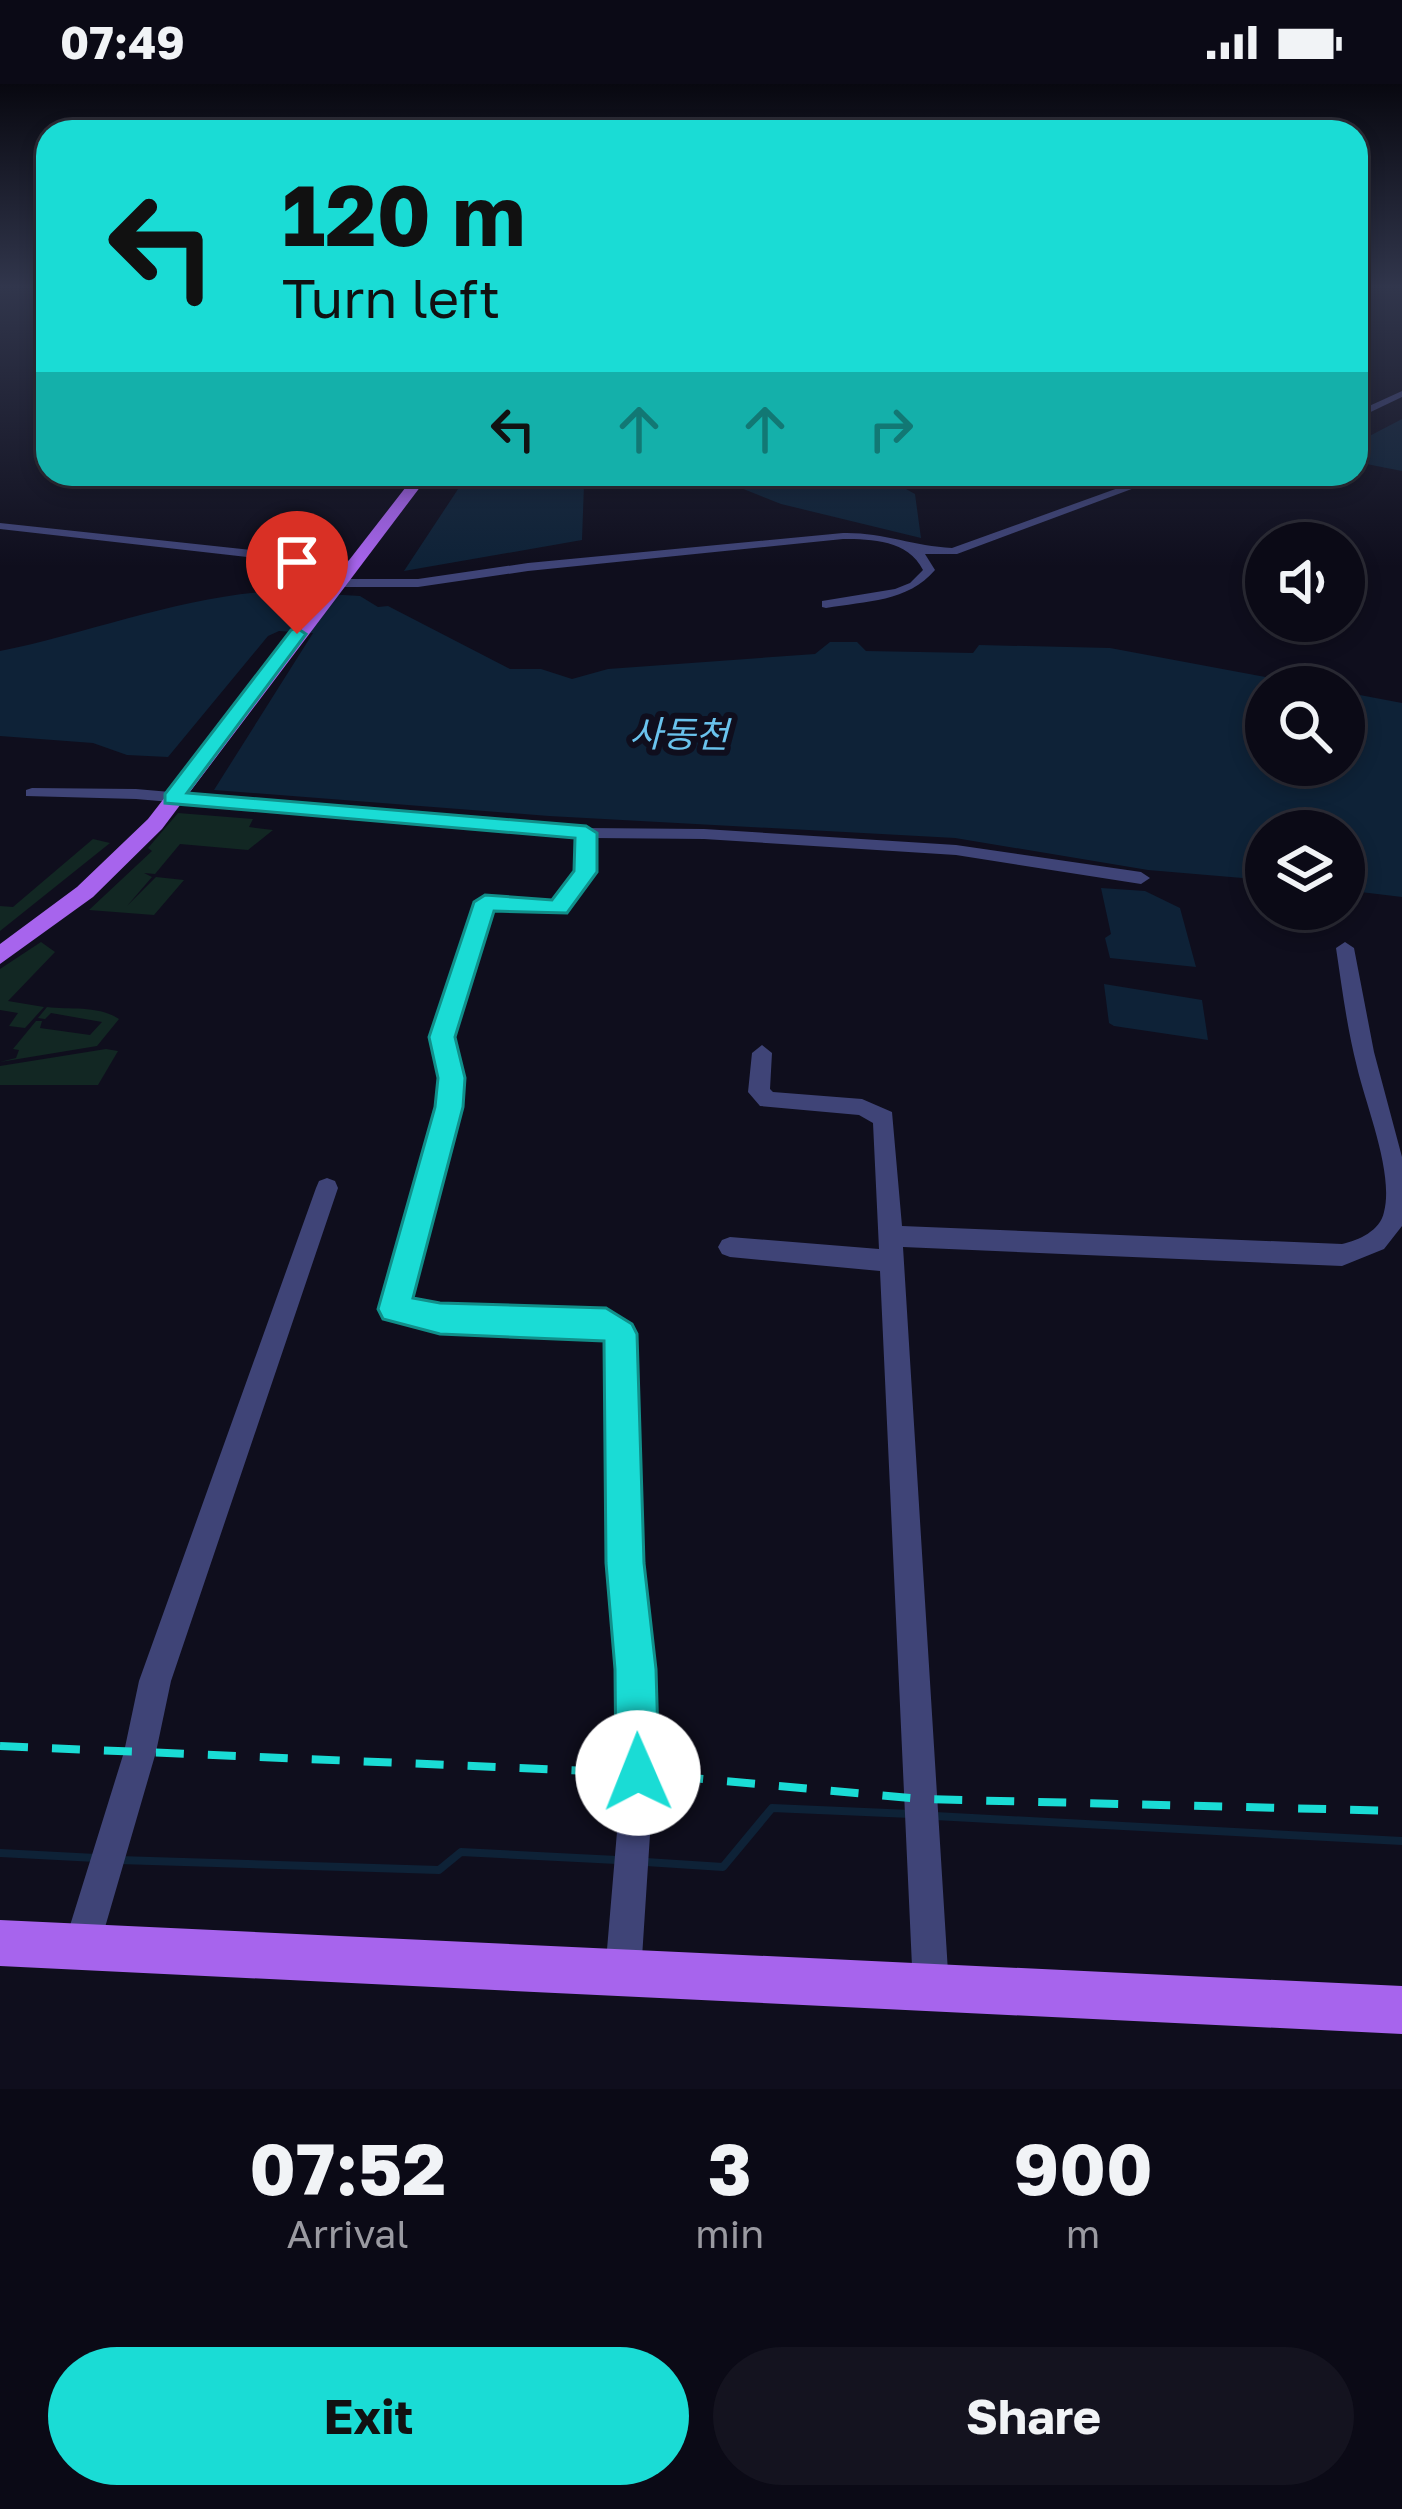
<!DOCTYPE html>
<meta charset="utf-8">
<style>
:root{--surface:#0b0a16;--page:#14131f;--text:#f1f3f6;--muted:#9a9aa1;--line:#2b2b35;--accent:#1adcd5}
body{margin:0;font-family:"Golos Text","Noto Sans KR",sans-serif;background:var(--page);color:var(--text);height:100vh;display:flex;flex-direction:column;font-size:45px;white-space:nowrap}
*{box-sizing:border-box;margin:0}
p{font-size:39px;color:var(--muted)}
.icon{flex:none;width:66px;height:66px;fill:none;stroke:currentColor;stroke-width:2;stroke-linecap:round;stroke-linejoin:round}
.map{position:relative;height:2005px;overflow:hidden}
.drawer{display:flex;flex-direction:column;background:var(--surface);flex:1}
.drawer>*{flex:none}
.banner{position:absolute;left:36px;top:36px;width:1332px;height:366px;border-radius:36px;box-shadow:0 6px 18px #0003,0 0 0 3px var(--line);background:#1adcd5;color:#111;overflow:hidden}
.fabs{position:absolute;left:1245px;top:438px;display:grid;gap:24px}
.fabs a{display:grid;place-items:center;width:120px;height:120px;border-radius:50%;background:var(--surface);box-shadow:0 6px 18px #0003,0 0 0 3px var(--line);font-size:60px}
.pin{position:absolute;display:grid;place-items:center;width:102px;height:102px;color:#fff;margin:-123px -51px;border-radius:50% 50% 50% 0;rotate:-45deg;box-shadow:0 0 12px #0007}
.pin .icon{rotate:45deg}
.me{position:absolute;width:132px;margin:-66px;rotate:359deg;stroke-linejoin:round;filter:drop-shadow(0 0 9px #0008)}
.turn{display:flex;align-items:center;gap:42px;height:252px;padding:0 48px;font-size:54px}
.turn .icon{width:156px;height:156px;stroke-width:2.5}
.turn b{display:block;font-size:84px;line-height:102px}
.lanes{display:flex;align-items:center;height:114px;padding:0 48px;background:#0003;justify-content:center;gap:60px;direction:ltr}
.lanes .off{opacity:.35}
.eta{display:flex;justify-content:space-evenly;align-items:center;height:204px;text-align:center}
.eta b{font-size:72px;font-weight:700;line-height:84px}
.button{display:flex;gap:24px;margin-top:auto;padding:24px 48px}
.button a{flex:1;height:138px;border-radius:72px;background:var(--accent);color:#111;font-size:48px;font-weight:700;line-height:138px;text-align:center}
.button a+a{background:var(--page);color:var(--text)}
.status{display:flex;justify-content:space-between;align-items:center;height:84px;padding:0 60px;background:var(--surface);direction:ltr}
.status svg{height:33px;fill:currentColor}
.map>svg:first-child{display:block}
.green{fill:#122723}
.water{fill:#0e2237}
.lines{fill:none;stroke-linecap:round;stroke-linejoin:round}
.stream-far1{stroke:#0e2237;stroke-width:3}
.stream{stroke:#0e2237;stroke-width:8}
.minor{fill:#3f4477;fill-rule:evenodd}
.major{fill:#a764ed;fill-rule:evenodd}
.rail{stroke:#1adcd5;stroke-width:8;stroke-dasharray:28 24;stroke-linecap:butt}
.route{fill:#1adcd5;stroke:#118f8a;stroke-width:3}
.labels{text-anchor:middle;stroke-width:12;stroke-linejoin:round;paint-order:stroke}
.far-water-label{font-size:36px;font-style:italic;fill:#6ac3ed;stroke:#0f0e1d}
</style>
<div class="status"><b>07:49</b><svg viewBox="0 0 49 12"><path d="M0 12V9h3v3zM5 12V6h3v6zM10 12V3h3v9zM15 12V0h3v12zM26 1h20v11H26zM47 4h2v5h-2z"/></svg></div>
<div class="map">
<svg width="1402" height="2005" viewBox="0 0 1402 2005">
<rect width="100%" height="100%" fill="#0f0e1d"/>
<g class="green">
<path d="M 178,729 L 253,735 L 249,743 L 273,746 L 248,766 L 180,760 L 155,790 L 144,789 L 152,793 L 127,822 L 156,793 L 184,796 L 154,831 L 89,826 L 152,767 L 148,764 Z"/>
<path d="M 93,755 L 110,759 L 0,847 L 0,822 L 13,823 Z"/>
<path d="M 41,858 L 55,868 L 8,917 L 44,923 L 25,944 L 9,942 L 18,929 L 0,926 L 0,885 Z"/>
<path d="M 47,923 C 69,926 98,921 119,935 L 97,962 L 0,978 L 16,974 L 19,966 L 13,965 L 36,937 L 42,937 L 40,944 L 90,951 L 102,938 L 51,929 L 45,935 L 38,934 Z"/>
<path d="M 106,965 L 118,967 L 98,1001 L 0,1001 L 0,982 Z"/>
</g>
<g class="water">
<path d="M 1402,335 L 1402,387 L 1356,378 L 1356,359 Z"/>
<path d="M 468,390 L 593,390 L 584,401 L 582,456 L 404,487 Z"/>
<path d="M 706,390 L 914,390 L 914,403 L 906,405 L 915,410 L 921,454 L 781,420 Z"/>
<path d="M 276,507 L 360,512 L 378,523 L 388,522 L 510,585 L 541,585 L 572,595 L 608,585 L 815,570 L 830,558 L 857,558 L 866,567 L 973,569 L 979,561 L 1110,564 L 1319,603 L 1266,603 L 1266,681 L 1344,681 L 1344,608 L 1402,619 L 1402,813 L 1344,806 L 1344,747 L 1266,747 L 1266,796 L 1148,786 L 955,754 L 549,732 L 214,706 L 313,549 L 279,547 L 268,552 L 168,673 L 127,671 L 93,659 L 0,652 L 0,567 C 89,549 185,511 276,507 Z"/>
<path d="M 1101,804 L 1145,807 L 1180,824 L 1196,883 L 1110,874 L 1105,854 L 1111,850 Z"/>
<path d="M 1104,900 L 1202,916 L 1208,956 L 1114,942 L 1109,939 Z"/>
</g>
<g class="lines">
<path class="stream-far1" d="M 48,346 L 41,350 L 48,351"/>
<g class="stream">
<path d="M 935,1732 L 1402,1757"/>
<path d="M 0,1769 L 96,1774"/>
<path d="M 119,1776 L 439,1786 L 461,1768 L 617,1776"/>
<path d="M 646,1778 L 723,1783 L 772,1724 L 911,1730"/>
</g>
<g class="minor">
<path d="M 1402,307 L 1402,313 L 1356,335 L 1356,328 Z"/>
<path d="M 1157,390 L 1172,390 L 957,470 L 925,470 L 935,486 C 908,518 866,517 826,524 L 822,523 L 822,517 L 895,505 L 910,499 L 923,486 C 908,456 872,455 843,455 L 528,487 L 418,503 L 339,503 L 333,499 L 339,495 L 418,495 L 528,479 L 843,449 C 881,448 914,462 952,464 Z"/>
<path d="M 0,439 L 353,477 L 359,481 L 353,485 L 0,445 Z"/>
<path d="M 32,704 L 136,705 L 586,744 L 704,745 L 956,761 L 1141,788 L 1150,794 L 1141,800 L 956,771 L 704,755 L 594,754 L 595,788 L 565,828 L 492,824 L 451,953 L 461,994 L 460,1023 L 410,1216 L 440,1222 L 606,1227 L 630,1242 L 634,1250 L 640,1479 L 651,1585 L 654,1689 L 641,1889 L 636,1902 L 623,1907 L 610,1902 L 605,1889 L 622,1689 L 619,1585 L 610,1479 L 608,1256 L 602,1251 C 537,1249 445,1256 386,1233 L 383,1225 L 438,1023 L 441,994 L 431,953 L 476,818 L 485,812 L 554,818 L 577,787 L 578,753 L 136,715 L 26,712 L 26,706 Z"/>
<path d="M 1345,858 L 1354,864 L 1374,968 L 1402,1073 L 1402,1142 L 1384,1165 L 1342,1182 L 903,1163 L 949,1904 L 944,1917 L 931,1922 L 918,1917 L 913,1904 L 880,1187 L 730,1173 L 722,1170 L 718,1163 L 722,1156 L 730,1153 L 879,1165 L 873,1039 L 859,1031 L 760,1022 L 748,1008 L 752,969 L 762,961 L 772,969 L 770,1005 L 773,1008 L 862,1015 L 892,1028 L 902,1142 L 1342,1160 C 1359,1156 1380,1147 1384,1128 C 1394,1089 1366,1022 1357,983 C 1347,944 1342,904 1336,864 Z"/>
<path d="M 327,1094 L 335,1097 L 338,1104 L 171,1597 L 156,1668 L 99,1864 L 94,1877 L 81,1882 L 68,1877 L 63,1864 L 124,1668 L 139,1597 L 316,1104 L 319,1097 Z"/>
</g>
<g class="major">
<path d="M 416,390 L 430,390 L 162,745 L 93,813 L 0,880 L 0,860 L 77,803 L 148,735 Z"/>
<path d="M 0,1836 L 1402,1902 L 1402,1950 L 0,1882 Z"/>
</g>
<path class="rail" d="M 0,1662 L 638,1689 L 921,1715 L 1402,1727"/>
</g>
<linearGradient id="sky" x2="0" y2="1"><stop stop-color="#080810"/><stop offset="0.42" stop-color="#31364c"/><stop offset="1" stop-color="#31364c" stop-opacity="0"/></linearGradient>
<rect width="1402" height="483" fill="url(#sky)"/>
<path class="route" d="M 297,544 L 306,550 L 187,709 L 586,742 L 597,749 L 597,788 L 567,829 L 494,827 L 455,953 L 465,994 L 463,1023 L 413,1214 L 440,1219 L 606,1224 L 632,1240 L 637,1250 L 644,1479 L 656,1585 L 659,1689 L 653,1704 L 638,1711 L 623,1704 L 616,1689 L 615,1585 L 606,1479 L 604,1257 L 440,1250 L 383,1235 L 378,1225 L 435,1023 L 438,994 L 429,953 L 474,818 L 485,811 L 552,816 L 574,787 L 575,754 L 165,719 L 165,710 L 291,546 Z"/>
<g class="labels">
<g class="far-water-label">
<text transform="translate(679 650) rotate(1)" y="13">사동천</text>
</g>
</g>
</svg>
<div class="fabs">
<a><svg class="icon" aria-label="sound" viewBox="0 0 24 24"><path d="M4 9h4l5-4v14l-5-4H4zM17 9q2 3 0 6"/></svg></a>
<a><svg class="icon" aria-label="search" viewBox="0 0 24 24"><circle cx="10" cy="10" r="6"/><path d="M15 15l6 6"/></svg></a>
<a><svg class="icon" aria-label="layers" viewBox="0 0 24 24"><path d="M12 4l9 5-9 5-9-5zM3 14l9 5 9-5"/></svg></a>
</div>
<div class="pin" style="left:297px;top:550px;background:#d93025"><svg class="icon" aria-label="arrive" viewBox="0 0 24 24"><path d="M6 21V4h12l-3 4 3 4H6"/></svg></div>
<svg class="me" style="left:638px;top:1689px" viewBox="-20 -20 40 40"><circle r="19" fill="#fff"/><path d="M0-13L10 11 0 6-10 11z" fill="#1adcd5"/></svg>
<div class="banner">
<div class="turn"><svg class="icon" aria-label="left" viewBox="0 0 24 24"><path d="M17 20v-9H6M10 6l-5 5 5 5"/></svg><div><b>120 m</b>Turn left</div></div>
<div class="lanes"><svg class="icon" aria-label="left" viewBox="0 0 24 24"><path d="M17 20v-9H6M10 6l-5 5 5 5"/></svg><svg class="icon off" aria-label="ahead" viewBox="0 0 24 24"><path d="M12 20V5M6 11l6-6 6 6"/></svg><svg class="icon off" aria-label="ahead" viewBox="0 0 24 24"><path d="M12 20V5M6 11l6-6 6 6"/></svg><svg class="icon off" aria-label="right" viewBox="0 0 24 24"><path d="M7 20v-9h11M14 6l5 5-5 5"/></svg></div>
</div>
</div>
<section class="drawer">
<div class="eta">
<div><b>07:52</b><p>Arrival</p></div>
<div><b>3</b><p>min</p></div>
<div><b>900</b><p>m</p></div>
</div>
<div class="button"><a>Exit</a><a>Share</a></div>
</section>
